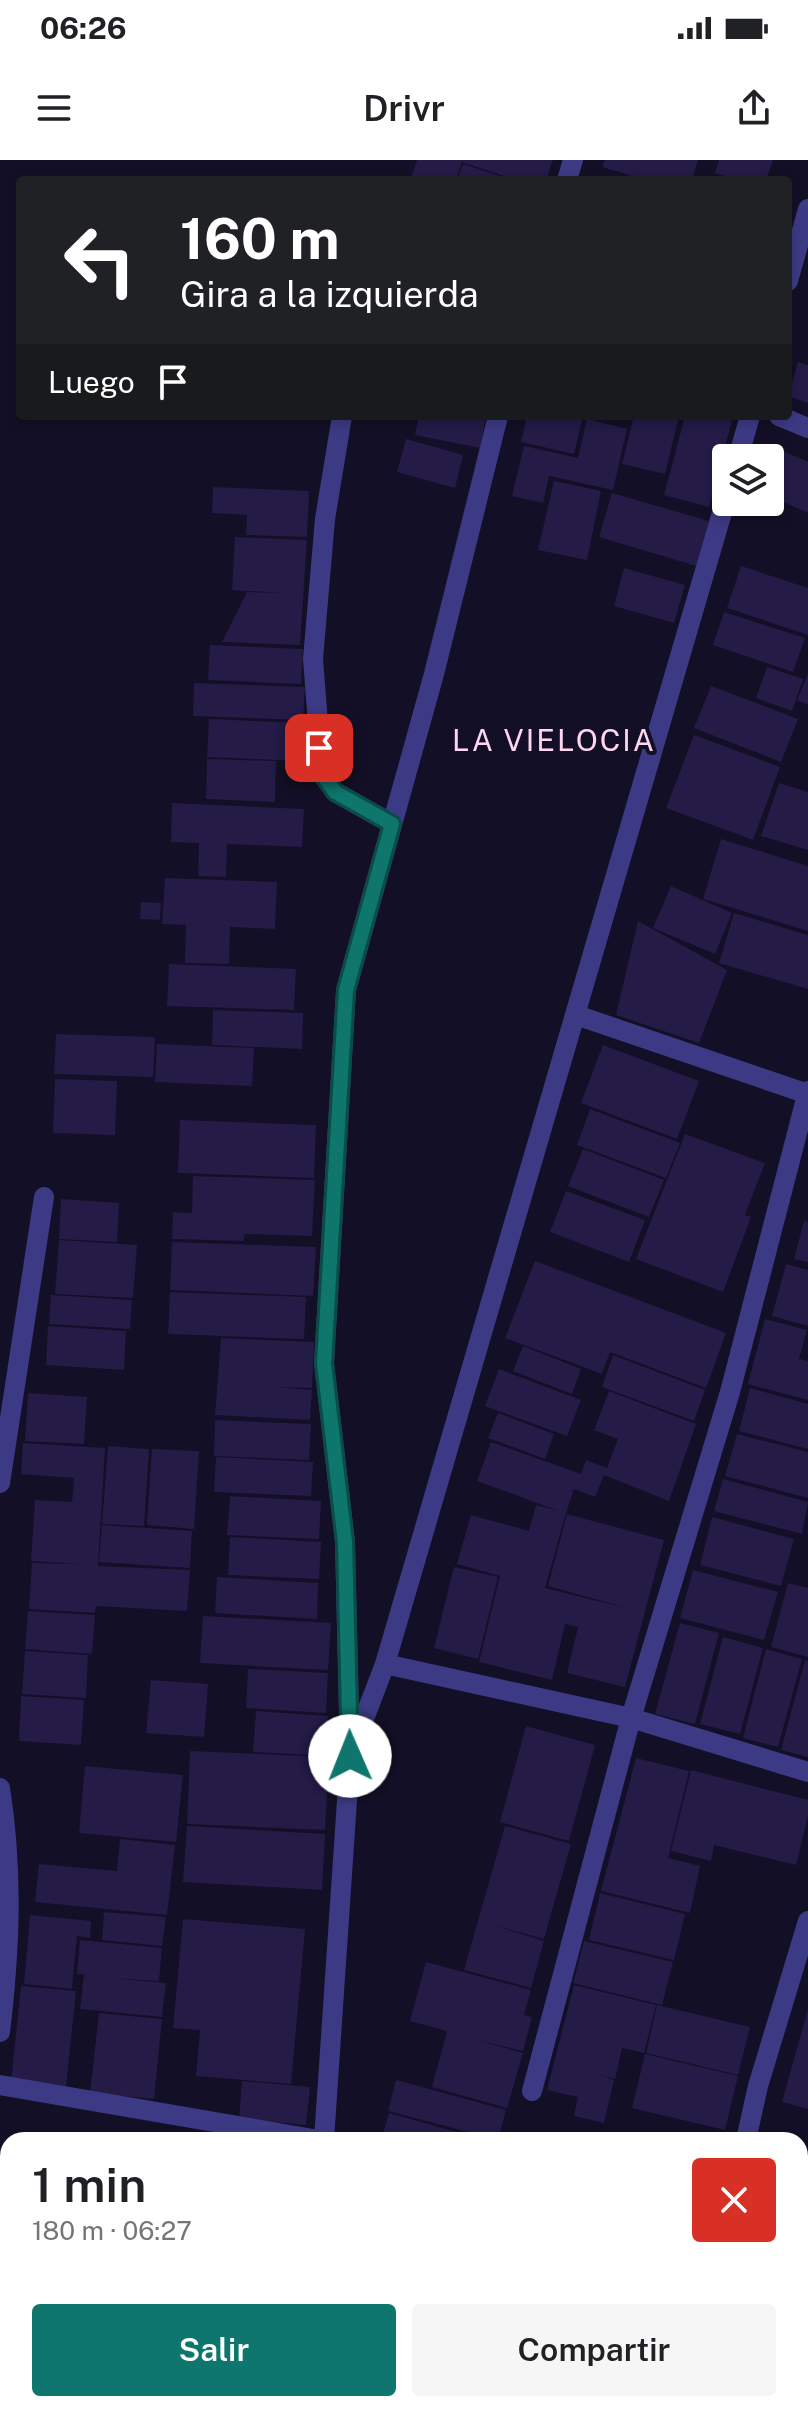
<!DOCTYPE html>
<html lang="es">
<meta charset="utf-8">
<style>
:root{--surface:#fff;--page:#f6f6f6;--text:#202124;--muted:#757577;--accent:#0f766e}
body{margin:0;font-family:"Public Sans",sans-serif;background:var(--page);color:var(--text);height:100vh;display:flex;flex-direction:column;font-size:30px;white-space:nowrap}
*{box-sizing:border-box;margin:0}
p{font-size:26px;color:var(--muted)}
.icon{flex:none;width:44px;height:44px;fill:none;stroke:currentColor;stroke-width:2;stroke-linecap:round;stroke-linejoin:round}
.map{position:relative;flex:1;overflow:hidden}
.drawer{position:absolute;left:0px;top:1972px;width:808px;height:280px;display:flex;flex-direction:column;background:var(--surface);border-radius:24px 24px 0 0;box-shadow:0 4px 12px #0003}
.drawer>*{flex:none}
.guide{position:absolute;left:16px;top:16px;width:776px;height:244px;border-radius:8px;box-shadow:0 4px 12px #0003;background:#202124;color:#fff;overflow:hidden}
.fabs{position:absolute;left:712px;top:284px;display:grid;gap:16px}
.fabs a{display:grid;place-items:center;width:72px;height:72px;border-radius:8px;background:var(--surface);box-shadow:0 4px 12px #0003;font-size:40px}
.pin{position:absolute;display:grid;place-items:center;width:68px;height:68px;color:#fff;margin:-34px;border-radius:16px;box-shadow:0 4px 12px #0006}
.me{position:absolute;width:88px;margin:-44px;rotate:359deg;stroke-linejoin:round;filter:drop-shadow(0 0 6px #0008)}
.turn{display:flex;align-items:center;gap:28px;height:168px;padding:0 32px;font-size:36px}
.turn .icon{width:104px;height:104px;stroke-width:2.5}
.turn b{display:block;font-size:56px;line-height:68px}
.then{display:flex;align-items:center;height:76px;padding:0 32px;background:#0003;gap:16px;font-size:30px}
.round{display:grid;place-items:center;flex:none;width:84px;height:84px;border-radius:8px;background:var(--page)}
.summary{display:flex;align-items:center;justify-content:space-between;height:136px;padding:0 32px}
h1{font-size:48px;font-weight:600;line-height:60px}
.button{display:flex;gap:16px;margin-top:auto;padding:16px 32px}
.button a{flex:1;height:92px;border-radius:8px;background:var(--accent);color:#fff;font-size:32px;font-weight:600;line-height:92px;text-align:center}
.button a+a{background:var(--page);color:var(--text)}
.status{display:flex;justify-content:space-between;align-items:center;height:56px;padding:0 40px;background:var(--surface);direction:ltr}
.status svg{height:22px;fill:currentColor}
header{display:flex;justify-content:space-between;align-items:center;height:104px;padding:0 32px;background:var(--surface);font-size:36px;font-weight:600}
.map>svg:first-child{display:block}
.building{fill:#241b47}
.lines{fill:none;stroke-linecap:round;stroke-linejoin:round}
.lane{stroke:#3d3a85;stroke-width:20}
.street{stroke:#3d3a85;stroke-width:20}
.route-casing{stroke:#0a4d48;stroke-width:20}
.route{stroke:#0f766e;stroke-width:14}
.labels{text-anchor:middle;stroke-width:8;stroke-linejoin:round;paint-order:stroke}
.quarter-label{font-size:30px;letter-spacing:2px;fill:#ffd6f0;stroke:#130f26}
</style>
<div class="status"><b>06:26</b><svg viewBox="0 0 49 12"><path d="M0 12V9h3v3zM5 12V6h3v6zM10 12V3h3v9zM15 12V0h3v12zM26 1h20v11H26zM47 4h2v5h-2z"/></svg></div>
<header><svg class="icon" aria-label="menu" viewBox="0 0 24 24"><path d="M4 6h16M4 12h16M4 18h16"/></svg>Drivr<svg class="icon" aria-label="share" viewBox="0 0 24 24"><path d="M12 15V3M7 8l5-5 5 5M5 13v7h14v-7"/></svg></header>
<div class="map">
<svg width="808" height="2252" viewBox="0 0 808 2252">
<rect width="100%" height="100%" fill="#130f26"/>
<g class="building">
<path d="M 417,0 L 553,0 L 546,20 L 516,20 L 462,2 L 456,20 L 410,20 Z"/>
<path d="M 605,0 L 698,0 L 692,20 L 646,20 L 602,7 Z"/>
<path d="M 719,0 L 773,0 L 766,20 L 736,20 L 715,13 Z"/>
<path d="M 463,4 L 509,19 L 509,20 L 457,20 Z"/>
<path d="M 798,202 L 808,205 L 808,243 L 788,236 Z"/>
<path d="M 419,256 L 486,256 L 480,288 L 415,275 Z"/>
<path d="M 527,256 L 583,256 L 574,294 L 521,282 Z"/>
<path d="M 634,256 L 679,256 L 665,314 L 622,304 Z"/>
<path d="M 685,256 L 713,256 L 732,261 L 709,347 L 664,335 Z"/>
<path d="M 587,259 L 627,269 L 613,330 L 549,316 L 543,343 L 512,336 L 524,286 L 578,298 Z"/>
<path d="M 406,279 L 463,295 L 455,328 L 397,312 Z"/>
<path d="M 783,291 L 808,302 L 808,353 L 770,336 L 770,321 Z"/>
<path d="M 554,321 L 601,331 L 587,400 L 538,390 Z"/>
<path d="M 213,327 L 309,331 L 307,377 L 246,375 L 247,355 L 212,353 Z"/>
<path d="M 612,333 L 709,361 L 696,406 L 599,377 Z"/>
<path d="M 235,377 L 307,380 L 300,485 L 222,482 L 247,432 L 281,433 L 232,430 Z"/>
<path d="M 741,406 L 808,428 L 808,475 L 727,448 Z"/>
<path d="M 624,408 L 685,425 L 674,463 L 614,446 Z"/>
<path d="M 724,452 L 805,478 L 793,512 L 713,485 Z"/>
<path d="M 210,485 L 303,489 L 301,524 L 208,520 Z"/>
<path d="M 767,507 L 803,519 L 792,551 L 756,538 Z"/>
<path d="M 808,514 L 808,545 L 797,540 Z"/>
<path d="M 194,523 L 305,527 L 303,560 L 193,556 Z"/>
<path d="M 711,526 L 798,559 L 781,602 L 694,568 Z"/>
<path d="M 209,559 L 304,563 L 302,601 L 207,597 Z"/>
<path d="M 694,575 L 780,607 L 753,680 L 666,648 Z"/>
<path d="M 207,599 L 276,601 L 275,642 L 206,639 Z"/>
<path d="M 779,623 L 808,632 L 808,690 L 761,676 Z"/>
<path d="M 172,643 L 304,649 L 302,687 L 227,684 L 226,717 L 198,716 L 199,683 L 171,682 Z"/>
<path d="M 721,679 L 808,706 L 808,771 L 703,739 Z"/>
<path d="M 165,718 L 277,722 L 275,769 L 230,767 L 229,804 L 185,803 L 186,765 L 162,764 Z"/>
<path d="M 671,726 L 732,753 L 715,794 L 653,768 Z"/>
<path d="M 141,742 L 161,743 L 160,760 L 140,759 Z"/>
<path d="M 734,753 L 808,775 L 808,829 L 719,803 Z"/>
<path d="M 638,761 L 727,810 L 699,883 L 616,855 Z"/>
<path d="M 169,804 L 296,809 L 294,850 L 167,846 Z"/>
<path d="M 213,850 L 303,853 L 302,889 L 212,885 Z"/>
<path d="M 56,874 L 155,877 L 153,917 L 54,914 Z"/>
<path d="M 157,884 L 254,888 L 252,926 L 155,922 Z"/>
<path d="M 603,885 L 699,921 L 677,979 L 581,943 Z"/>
<path d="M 55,919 L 117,921 L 115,975 L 53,973 Z"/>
<path d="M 590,949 L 680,983 L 666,1018 L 577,985 Z"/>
<path d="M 180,960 L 316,965 L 314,1018 L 178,1013 Z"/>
<path d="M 685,974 L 765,1003 L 745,1055 L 751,1057 L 723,1132 L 636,1099 Z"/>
<path d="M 583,989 L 664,1020 L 649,1057 L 568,1026 Z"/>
<path d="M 193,1016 L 315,1020 L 312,1076 L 244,1074 L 244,1081 L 172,1079 L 173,1052 L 192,1053 Z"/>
<path d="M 566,1031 L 645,1060 L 629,1102 L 550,1072 Z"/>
<path d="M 61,1039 L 119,1043 L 117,1082 L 59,1079 Z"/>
<path d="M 804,1061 L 808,1062 L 808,1102 L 794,1099 Z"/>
<path d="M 59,1080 L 137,1085 L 133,1138 L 55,1134 Z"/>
<path d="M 172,1082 L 316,1087 L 313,1136 L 170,1130 Z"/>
<path d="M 535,1101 L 726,1173 L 706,1228 L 610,1192 L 602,1214 L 505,1178 Z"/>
<path d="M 786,1104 L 808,1110 L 808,1166 L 772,1156 Z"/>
<path d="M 170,1132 L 306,1137 L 304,1179 L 168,1174 Z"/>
<path d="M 51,1135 L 132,1140 L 130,1169 L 49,1164 Z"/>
<path d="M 765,1159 L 807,1170 L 799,1199 L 808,1201 L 808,1240 L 748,1224 Z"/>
<path d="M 48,1166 L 126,1171 L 124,1210 L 46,1205 Z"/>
<path d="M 221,1178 L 314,1182 L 312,1228 L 275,1227 L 312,1230 L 310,1260 L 215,1255 Z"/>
<path d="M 523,1186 L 581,1209 L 572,1234 L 513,1211 Z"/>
<path d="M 613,1195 L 705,1230 L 694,1261 L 602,1227 Z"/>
<path d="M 499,1209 L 581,1240 L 567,1276 L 485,1246 Z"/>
<path d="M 750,1228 L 808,1244 L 808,1289 L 739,1271 Z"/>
<path d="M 609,1231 L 696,1264 L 669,1341 L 604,1315 L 595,1337 L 574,1329 L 566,1353 L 545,1428 L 630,1449 L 548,1426 L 567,1354 L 664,1380 L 625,1527 L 567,1513 L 578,1467 L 565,1464 L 552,1520 L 479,1502 L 500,1416 L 457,1404 L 471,1355 L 529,1371 L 536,1345 L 559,1351 L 477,1321 L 491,1282 L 581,1314 L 586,1300 L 607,1308 L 618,1279 L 594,1270 Z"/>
<path d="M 28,1233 L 87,1237 L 84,1284 L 25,1281 Z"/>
<path d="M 498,1253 L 554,1274 L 545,1299 L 488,1278 Z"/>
<path d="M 215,1260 L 311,1264 L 309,1300 L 214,1296 Z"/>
<path d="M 737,1274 L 808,1292 L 808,1338 L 725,1316 Z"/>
<path d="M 23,1283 L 105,1288 L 98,1406 L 190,1410 L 187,1451 L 96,1446 L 95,1453 L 29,1449 L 32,1403 L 82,1404 L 31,1401 L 35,1340 L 72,1342 L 74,1318 L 21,1314 Z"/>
<path d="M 108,1286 L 149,1289 L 144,1366 L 102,1364 Z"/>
<path d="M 152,1289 L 199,1291 L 194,1369 L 147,1365 Z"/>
<path d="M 216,1297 L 313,1302 L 311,1336 L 214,1332 Z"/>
<path d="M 723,1319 L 808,1342 L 802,1374 L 714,1351 Z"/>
<path d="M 230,1336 L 321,1341 L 319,1379 L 227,1375 Z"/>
<path d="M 712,1357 L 794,1379 L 781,1426 L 700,1405 Z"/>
<path d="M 102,1365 L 192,1371 L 190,1408 L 99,1402 Z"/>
<path d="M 230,1377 L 321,1382 L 319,1419 L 228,1415 Z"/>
<path d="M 454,1407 L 498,1417 L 478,1499 L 434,1488 Z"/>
<path d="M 693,1410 L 778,1432 L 764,1480 L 680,1458 Z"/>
<path d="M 217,1417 L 318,1423 L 317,1459 L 215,1453 Z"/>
<path d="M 788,1423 L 808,1428 L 808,1497 L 771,1487 Z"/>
<path d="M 28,1451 L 95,1455 L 92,1494 L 25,1489 Z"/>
<path d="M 203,1456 L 331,1463 L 328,1510 L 200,1503 Z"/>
<path d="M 680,1463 L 719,1473 L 695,1564 L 655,1554 Z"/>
<path d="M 723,1477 L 763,1488 L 740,1574 L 700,1564 Z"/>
<path d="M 766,1489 L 802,1499 L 778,1587 L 743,1578 Z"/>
<path d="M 25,1491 L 88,1495 L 86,1538 L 22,1534 Z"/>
<path d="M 805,1500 L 808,1501 L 808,1597 L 781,1590 Z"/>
<path d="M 248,1509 L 328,1513 L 326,1553 L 246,1548 Z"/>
<path d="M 151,1520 L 208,1524 L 204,1577 L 146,1573 Z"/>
<path d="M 21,1536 L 84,1540 L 81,1585 L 19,1581 Z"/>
<path d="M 256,1551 L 328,1556 L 326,1596 L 253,1592 Z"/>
<path d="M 526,1566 L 595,1585 L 569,1681 L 500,1662 Z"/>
<path d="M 190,1591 L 329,1597 L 325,1670 L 187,1664 Z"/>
<path d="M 636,1598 L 689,1611 L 668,1698 L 700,1706 L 690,1753 L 601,1731 Z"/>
<path d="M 85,1606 L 183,1615 L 176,1682 L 79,1673 Z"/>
<path d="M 691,1610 L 808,1640 L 808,1656 L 796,1705 L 714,1685 L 711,1701 L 671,1691 Z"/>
<path d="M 187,1666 L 325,1674 L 322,1730 L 183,1722 Z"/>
<path d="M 505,1666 L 571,1684 L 544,1779 L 493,1765 L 544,1781 L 531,1828 L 464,1810 Z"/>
<path d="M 120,1679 L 175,1685 L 167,1755 L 35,1742 L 39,1704 L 117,1711 Z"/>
<path d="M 600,1733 L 685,1754 L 674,1800 L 589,1780 Z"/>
<path d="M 104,1752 L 166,1757 L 162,1786 L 102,1780 Z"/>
<path d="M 30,1755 L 91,1761 L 90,1778 L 77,1776 L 72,1829 L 24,1824 Z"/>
<path d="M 183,1759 L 305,1769 L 291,1924 L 196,1916 L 200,1870 L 173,1868 Z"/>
<path d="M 80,1780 L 162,1788 L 159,1821 L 111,1818 L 166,1823 L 162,1857 L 80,1849 L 84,1814 L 77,1814 Z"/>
<path d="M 584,1781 L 673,1802 L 662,1845 L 573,1823 Z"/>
<path d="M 426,1802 L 531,1830 L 524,1855 L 532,1857 L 523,1891 L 477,1880 L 523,1893 L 507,1948 L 432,1927 L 447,1871 L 410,1861 Z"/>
<path d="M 574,1825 L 656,1845 L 644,1893 L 622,1888 L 615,1919 L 600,1915 L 614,1920 L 604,1963 L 574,1956 L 578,1937 L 547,1930 Z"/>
<path d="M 21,1826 L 76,1831 L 66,1927 L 11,1922 Z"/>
<path d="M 657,1845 L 750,1867 L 738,1915 L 646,1893 Z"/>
<path d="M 808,1849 L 808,1949 L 782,1942 Z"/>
<path d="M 99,1853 L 162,1859 L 154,1939 L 90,1933 Z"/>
<path d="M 645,1894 L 738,1916 L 725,1970 L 632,1948 Z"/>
<path d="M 396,1920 L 506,1950 L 498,1980 L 388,1951 Z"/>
<path d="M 242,1921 L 310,1927 L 306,1965 L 239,1959 Z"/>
<path d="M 389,1953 L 482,1979 L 482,1980 L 381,1980 Z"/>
<path d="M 800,2020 L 808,2021 L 808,2092 L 800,2091 Z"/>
<path d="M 800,2095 L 808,2096 L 808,2149 L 800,2149 Z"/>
<path d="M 808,2160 L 808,2245 L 800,2246 L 800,2161 Z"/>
<path d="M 0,2222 L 8,2224 L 8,2252 L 0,2252 Z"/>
<path d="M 113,2244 L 174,2244 L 173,2252 L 112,2252 Z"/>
<path d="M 347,2244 L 404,2250 L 404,2252 L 346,2252 Z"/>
<path d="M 387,2244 L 504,2244 L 503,2252 L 433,2252 Z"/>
<path d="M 510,2244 L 599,2244 L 598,2252 L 508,2252 Z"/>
<path d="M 601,2244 L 622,2244 L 653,2252 L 599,2252 Z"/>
<path d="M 632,2244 L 672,2244 L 671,2251 Z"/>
<path d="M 713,2244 L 796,2244 L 796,2246 L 772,2249 L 773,2252 L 714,2252 Z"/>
<rect x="233" y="2245" width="64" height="7"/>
</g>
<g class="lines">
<path class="lane" d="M 342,256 L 325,359 L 313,499 L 322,614 L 335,632 L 392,664"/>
<g class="street">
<path d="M 567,20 L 573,0"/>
<path d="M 788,121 L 808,49"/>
<path d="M 779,256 L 808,268"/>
<path d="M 738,298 L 750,256"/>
<path d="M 576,855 L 808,934"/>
<path d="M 0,1323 L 44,1037"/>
<path d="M 385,1504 L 631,1558 L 808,1612"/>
<path d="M 354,1585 L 385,1504 L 726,339"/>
<path d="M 0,1628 C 13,1710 10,1789 0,1872"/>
<path d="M 0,1925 L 319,1980"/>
<path d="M 532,1931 L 631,1558 L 730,1232 L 808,931"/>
<path d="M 324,1980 L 350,1596 L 345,1382 L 324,1203 L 346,830 L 434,514 L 498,256"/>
<path d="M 746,1980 L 758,1926 L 808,1761"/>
<path d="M 691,2244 L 693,2252"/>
<path d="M 316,2252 L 317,2244"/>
</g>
</g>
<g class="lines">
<g class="route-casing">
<path id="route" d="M 319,588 L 322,614 L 335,632 L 392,664 L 346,830 L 324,1203 L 345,1382 L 350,1596"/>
</g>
<use href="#route" class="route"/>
</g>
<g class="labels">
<g class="quarter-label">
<text x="554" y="591">LA VIELOCIA</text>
</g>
</g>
</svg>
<div class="fabs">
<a><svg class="icon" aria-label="layers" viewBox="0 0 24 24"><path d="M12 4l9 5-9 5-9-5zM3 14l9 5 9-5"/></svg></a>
</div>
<div class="pin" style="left:319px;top:588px;background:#d93025"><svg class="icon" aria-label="arrive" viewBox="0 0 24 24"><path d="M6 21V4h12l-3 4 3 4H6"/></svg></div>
<svg class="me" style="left:350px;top:1596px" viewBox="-20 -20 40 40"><circle r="19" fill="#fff"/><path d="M0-13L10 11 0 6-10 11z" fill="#0f766e"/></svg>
<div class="guide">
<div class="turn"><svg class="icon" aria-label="left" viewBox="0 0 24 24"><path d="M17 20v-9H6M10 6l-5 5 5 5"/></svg><div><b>160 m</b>Gira a la izquierda</div></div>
<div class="then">Luego<svg class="icon" aria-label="arrive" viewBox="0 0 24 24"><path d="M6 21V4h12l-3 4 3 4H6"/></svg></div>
</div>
<section class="drawer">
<div class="summary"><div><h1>1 min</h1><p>180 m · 06:27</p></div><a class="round" style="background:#d93025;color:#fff"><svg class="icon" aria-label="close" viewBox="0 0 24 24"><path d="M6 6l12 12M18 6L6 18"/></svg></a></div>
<div class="button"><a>Salir</a><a>Compartir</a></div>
</section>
</div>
